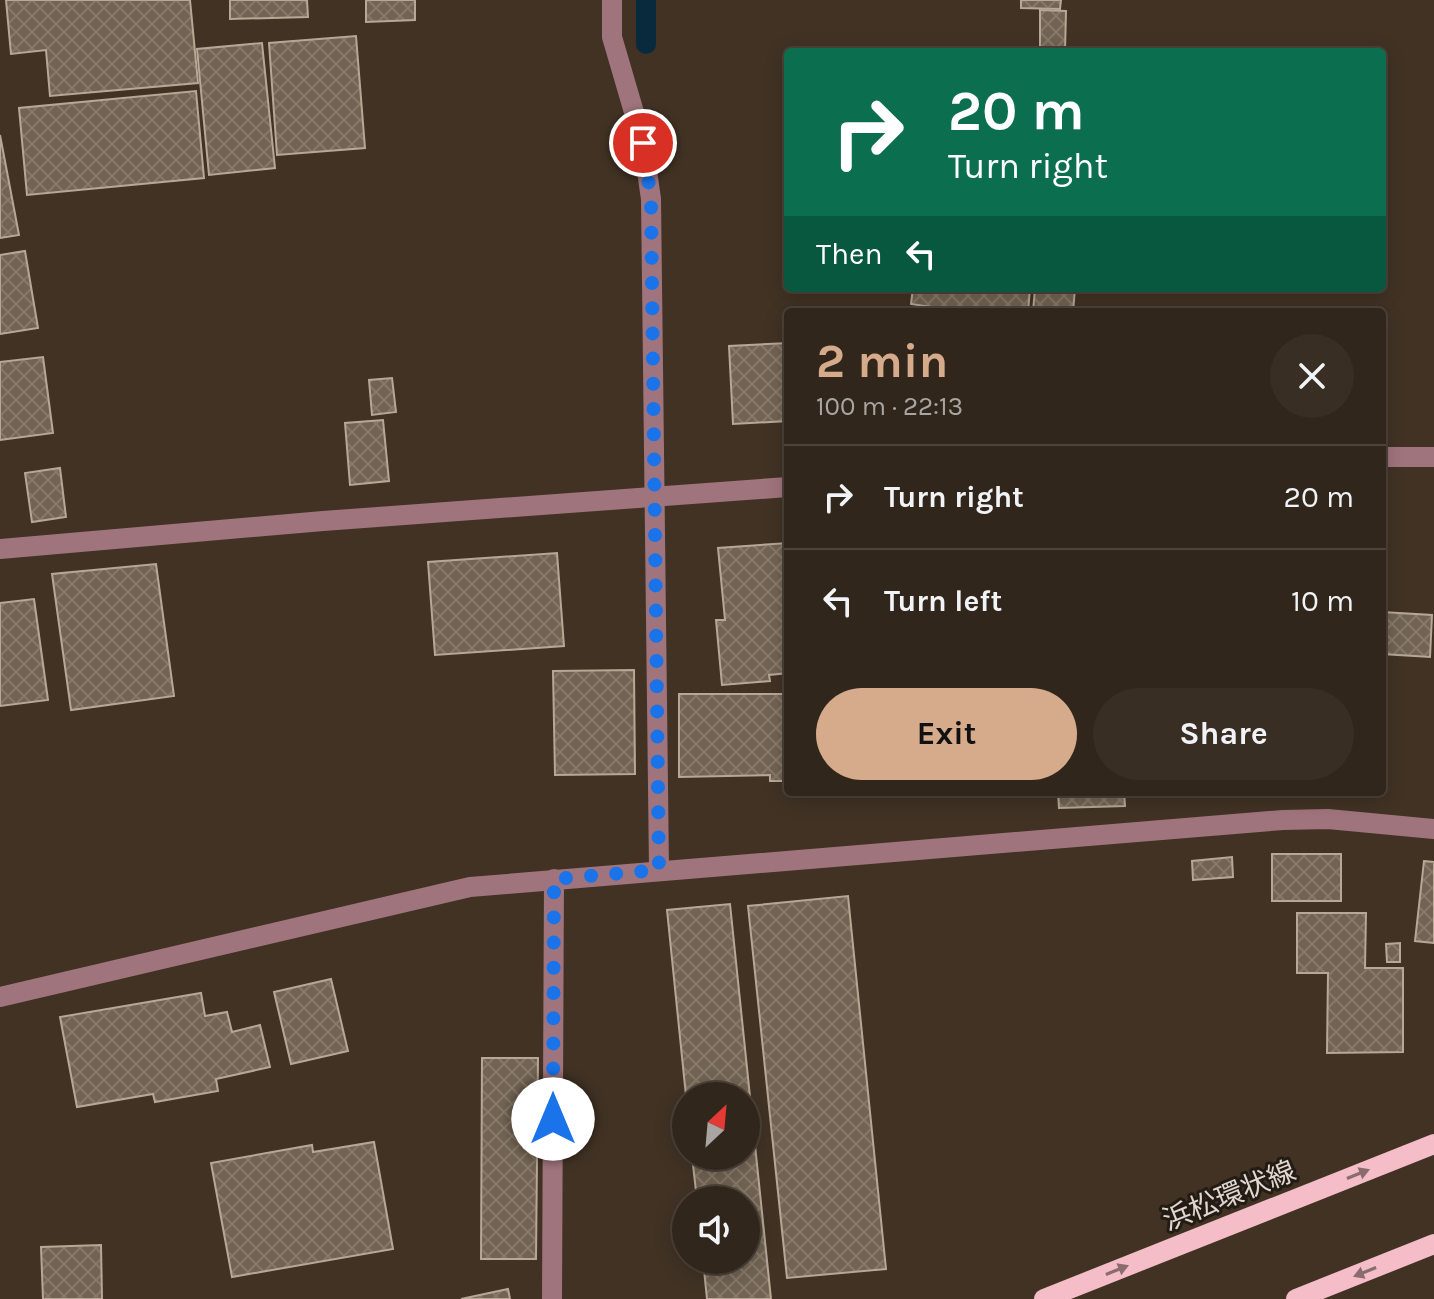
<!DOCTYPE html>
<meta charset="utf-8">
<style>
:root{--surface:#31261b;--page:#392e24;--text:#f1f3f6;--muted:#a8a5a3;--line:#4c433a;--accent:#d6ab8b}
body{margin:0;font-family:Karla,"Noto Sans JP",sans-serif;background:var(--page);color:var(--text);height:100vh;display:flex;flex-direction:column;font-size:30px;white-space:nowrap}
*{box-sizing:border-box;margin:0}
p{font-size:26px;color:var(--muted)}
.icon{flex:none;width:44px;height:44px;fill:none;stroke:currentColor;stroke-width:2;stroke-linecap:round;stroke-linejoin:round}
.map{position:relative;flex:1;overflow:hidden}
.details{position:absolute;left:784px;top:308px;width:602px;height:488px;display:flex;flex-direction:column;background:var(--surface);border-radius:8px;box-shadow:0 4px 20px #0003,0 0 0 2px var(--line)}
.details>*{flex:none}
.banner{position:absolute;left:784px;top:48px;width:602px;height:244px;border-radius:8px;box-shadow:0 4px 20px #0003,0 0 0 2px var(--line);background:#0b6e4f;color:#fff;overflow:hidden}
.needle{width:52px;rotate:26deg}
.controls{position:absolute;left:672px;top:1082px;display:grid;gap:16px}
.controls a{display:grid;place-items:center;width:88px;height:88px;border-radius:50%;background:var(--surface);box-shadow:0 4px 20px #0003,0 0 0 2px var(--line);font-size:40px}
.pin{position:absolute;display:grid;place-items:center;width:68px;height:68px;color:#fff;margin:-34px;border:4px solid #fff;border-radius:50%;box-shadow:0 2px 8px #0007}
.me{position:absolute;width:88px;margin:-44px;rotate:0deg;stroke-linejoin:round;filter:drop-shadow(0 0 6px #0008)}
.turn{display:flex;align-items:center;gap:28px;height:168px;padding:0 32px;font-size:36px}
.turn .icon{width:104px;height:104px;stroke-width:2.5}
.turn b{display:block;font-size:56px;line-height:68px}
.then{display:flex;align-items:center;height:76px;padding:0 32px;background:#0003;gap:16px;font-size:30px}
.round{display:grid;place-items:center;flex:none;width:84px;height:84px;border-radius:42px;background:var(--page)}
.head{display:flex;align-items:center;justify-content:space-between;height:136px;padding:0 32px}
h1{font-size:48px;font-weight:700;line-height:60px;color:var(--accent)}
.cta{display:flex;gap:16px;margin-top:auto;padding:16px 32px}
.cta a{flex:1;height:92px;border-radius:48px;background:var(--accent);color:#111;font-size:32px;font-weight:700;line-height:92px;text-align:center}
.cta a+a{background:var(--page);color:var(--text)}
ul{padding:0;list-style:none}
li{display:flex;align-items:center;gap:24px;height:104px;padding:0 32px;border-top:2px solid var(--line)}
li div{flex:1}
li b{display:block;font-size:30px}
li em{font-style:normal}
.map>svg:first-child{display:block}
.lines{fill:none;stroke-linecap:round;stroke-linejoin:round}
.stream{stroke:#09293c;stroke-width:20}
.building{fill:url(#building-cross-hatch);stroke:#b8a796;stroke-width:2}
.minor{stroke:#a0747d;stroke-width:20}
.major{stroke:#f4bdc7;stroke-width:20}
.oneway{fill:#8b6c6e}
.route{stroke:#1a73e8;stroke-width:14;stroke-dasharray:0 25.2}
.labels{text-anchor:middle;stroke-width:6;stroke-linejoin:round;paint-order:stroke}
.street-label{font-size:28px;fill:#e1d7ce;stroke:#221c15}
</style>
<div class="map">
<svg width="1434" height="1299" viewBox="0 0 1434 1299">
<defs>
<pattern id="building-cross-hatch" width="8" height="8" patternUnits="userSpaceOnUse" patternTransform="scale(2)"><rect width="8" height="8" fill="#726352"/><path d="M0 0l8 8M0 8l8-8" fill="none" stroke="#86796a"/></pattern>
</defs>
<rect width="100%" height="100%" fill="#413224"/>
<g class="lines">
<path class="stream" d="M 646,44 L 646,0"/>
</g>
<g class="building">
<path d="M 6,0 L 190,0 L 198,83 L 50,96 L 46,50 L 11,54 Z"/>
<path d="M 230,0 L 307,0 L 308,17 L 230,19 Z"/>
<path d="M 366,0 L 415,0 L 415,20 L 366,22 Z"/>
<path d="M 1021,0 L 1061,0 L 1060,9 L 1021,8 Z"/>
<path d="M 1040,10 L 1066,11 L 1065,52 L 1040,52 Z"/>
<path d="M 356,36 L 365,148 L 277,155 L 269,43 Z"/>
<path d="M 262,43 L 275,168 L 209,175 L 197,49 Z"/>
<path d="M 196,91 L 204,178 L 27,195 L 19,108 Z"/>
<path d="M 0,135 L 19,235 L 0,238 Z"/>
<path d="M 25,251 L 38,328 L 0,334 L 0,255 Z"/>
<path d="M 913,288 L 1030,288 L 1028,312 L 964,312 L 911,304 Z"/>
<path d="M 1035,288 L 1075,288 L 1073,312 L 1033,312 Z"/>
<path d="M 788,343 L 788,421 L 733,424 L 729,346 Z"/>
<path d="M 43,357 L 53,433 L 0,440 L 0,362 Z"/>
<path d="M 392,378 L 396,412 L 372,415 L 369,380 Z"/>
<path d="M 383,420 L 389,481 L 350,485 L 345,423 Z"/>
<path d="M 60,468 L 66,517 L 32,522 L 25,473 Z"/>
<path d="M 788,543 L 788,673 L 769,675 L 770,681 L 722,685 L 716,620 L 725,620 L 718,548 Z"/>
<path d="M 557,553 L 564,646 L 435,655 L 428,562 Z"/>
<path d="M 156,564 L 174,696 L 71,710 L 52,574 Z"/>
<path d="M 34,599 L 48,700 L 0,706 L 0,603 Z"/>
<path d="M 1382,612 L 1432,615 L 1430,657 L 1382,654 Z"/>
<path d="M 634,670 L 635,774 L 555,775 L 553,671 Z"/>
<path d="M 679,694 L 788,694 L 788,781 L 770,781 L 770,775 L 679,777 Z"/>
<path d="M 1058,792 L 1124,792 L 1125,806 L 1059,808 Z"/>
<rect x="1272" y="854" width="69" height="47"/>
<path d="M 1232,857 L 1233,877 L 1193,880 L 1192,861 Z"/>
<path d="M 1424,861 L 1434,862 L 1434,943 L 1415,941 Z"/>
<path d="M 848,896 L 886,1269 L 787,1278 L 748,906 Z"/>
<path d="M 730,904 L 771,1299 L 707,1299 L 703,1260 L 746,1260 L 746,1200 L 697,1200 L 692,1156 L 746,1156 L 746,1096 L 686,1096 L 667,910 Z"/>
<path d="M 1297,913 L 1366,913 L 1365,968 L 1403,968 L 1403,1052 L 1327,1053 L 1328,973 L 1297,973 Z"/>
<path d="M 1400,943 L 1400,962 L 1387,962 L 1386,944 Z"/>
<path d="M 331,979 L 348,1051 L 291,1064 L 274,992 Z"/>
<path d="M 201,993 L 205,1016 L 227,1012 L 232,1032 L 260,1025 L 270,1067 L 216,1079 L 218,1091 L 155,1102 L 153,1094 L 77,1107 L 60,1017 Z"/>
<path d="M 482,1058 L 538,1058 L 536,1259 L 481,1259 Z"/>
<path d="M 374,1142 L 393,1249 L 232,1277 L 211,1163 L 312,1145 L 313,1152 Z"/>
<path d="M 101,1245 L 102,1299 L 43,1299 L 41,1247 Z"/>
<path d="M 508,1289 L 510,1299 L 461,1299 Z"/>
</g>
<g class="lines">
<g class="minor">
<path d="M 612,0 L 612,37 L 643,143 L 651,199 L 659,870"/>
<path d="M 1382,457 L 1434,457"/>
<path d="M 0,549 L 323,521 L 788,487"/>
<path d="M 0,997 L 470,887 L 1283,820 L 1328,819 L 1434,829"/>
<path d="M 552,1299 L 554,879"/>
</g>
<g class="major">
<path d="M 1044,1299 L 1434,1144"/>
<path d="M 1296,1299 L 1434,1244"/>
</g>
</g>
<defs><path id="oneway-solid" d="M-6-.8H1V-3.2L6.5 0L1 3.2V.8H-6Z" transform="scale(2)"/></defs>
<g class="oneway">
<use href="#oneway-solid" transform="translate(1358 1174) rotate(-22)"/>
<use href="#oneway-solid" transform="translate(1117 1270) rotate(-22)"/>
<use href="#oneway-solid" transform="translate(1365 1272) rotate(158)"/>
</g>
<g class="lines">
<path class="route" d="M 553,1119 L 554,879 L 659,870 L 651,199 L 643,143"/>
</g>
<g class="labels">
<g class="street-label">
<text transform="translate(1229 1195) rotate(-22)" y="10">浜松環状線</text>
</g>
</g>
</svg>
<div class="controls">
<a><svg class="needle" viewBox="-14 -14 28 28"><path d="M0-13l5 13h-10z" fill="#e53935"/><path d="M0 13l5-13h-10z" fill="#a8a5a3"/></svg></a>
<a><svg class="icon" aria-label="sound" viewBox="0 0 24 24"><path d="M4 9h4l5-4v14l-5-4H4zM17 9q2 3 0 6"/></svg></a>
</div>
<div class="pin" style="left:643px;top:143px;background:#d93025"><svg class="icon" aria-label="arrive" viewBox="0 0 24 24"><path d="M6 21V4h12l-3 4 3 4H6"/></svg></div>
<svg class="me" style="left:553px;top:1119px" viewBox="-20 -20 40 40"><circle r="19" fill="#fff"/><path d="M0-13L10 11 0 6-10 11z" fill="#1a73e8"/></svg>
<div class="banner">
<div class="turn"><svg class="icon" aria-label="right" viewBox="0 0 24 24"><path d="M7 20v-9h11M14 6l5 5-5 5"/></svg><div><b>20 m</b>Turn right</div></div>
<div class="then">Then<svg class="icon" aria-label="left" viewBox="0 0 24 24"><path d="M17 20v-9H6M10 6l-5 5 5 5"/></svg></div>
</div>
<section class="details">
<div class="head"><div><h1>2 min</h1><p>100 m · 22:13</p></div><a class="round"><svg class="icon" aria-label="close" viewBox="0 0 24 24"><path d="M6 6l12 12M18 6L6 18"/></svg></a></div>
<ul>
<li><svg class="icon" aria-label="right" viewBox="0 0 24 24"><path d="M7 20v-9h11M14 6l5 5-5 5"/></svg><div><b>Turn right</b></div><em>20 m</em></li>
<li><svg class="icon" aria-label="left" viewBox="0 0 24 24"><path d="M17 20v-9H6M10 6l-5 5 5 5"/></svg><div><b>Turn left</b></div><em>10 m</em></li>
</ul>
<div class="cta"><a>Exit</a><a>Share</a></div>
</section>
</div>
